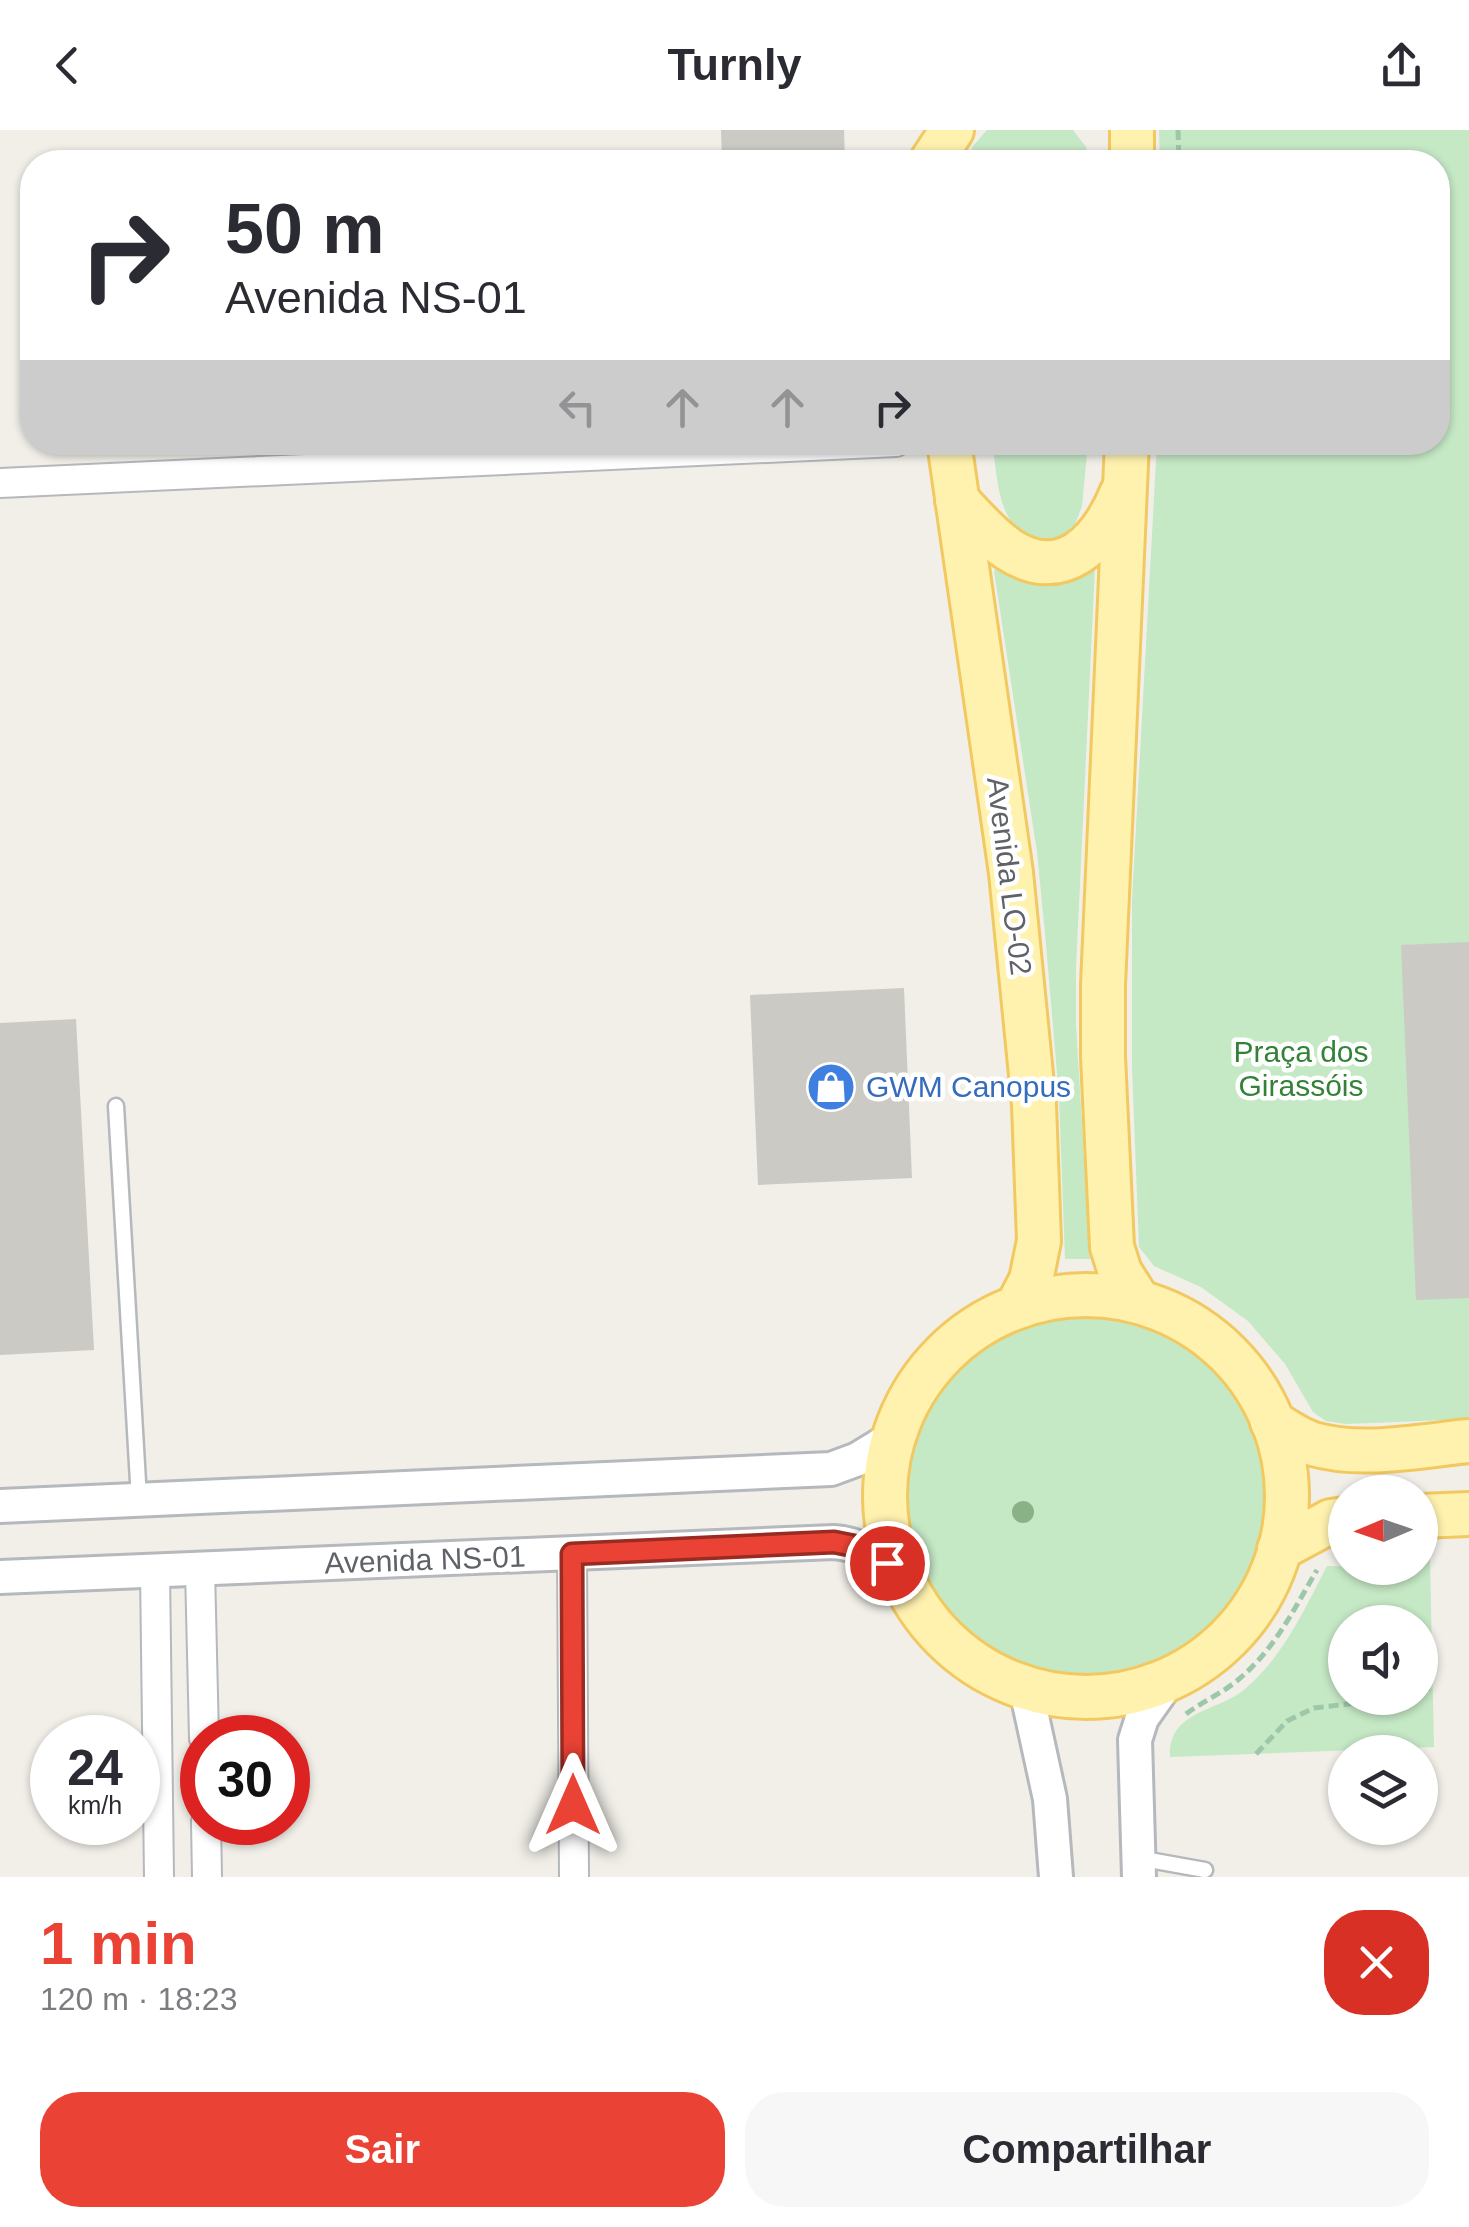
<!DOCTYPE html>
<html lang="pt">
<meta charset="utf-8">
<style>
:root{--surface:#fff;--page:#f7f7f7;--text:#2b2b33;--muted:#7c7c81;--accent:#ea4335}
body{margin:0;font-family:Helvetica,sans-serif;background:var(--page);color:var(--text);height:100vh;display:flex;flex-direction:column;font-size:38px;white-space:nowrap}
*{box-sizing:border-box;margin:0}
p{font-size:32px;color:var(--muted)}
.icon{flex:none;width:55px;height:55px;fill:none;stroke:currentColor;stroke-width:2;stroke-linecap:round;stroke-linejoin:round}
.map{position:relative;height:1747px;overflow:hidden}
.sheet{display:flex;flex-direction:column;background:var(--surface);flex:1}
.sheet>*{flex:none}
.guide{position:absolute;left:20px;top:20px;width:1430px;height:305px;border-radius:40px;box-shadow:0 2px 8px #0004;background:#fff;color:var(--text);overflow:hidden}
.needle{width:65px;rotate:268deg}
.controls{position:absolute;left:1328px;top:1345px;display:grid;gap:20px}
.controls a{display:grid;place-items:center;width:110px;height:110px;border-radius:50%;background:var(--surface);box-shadow:0 2px 8px #0004;font-size:50px}
.speed{position:absolute;left:30px;top:1585px;display:flex;gap:20px;font-size:50px;font-weight:700;text-align:center}
.speed>*{display:grid;place-content:center;width:130px;height:130px;border-radius:50%;background:var(--surface);box-shadow:0 2px 8px #0004;line-height:1}
.speed small{font-size:25px;font-weight:400}
.speed .limit{border:15px solid #d22;background:#fff;color:#111}
.pin{position:absolute;display:grid;place-items:center;width:85px;height:85px;color:#fff;margin:-42px;border:5px solid #fff;border-radius:50%;box-shadow:0 2px 10px #0007}
.me{position:absolute;width:110px;margin:-55px;rotate:0deg;stroke-linejoin:round;filter:drop-shadow(0 0 8px #0008)}
.turn{display:flex;align-items:center;gap:35px;height:210px;padding:0 40px;font-size:45px}
.turn .icon{width:130px;height:130px;stroke-width:2.5}
.turn b{display:block;font-size:70px;line-height:85px}
.lanes{display:flex;align-items:center;height:95px;padding:0 40px;background:#0003;justify-content:center;gap:50px;direction:ltr}
.lanes .off{opacity:.35}
.round{display:grid;place-items:center;flex:none;width:105px;height:105px;border-radius:40px;background:var(--page)}
.headline{display:flex;align-items:center;justify-content:space-between;height:170px;padding:0 40px}
h1{font-size:60px;font-weight:700;line-height:75px;color:var(--accent)}
.cta{display:flex;gap:20px;margin-top:auto;padding:20px 40px}
.cta a{flex:1;height:115px;border-radius:40px;background:var(--accent);color:#fff;font-size:40px;font-weight:700;line-height:115px;text-align:center}
.cta a+a{background:var(--page);color:var(--text)}
header{display:flex;justify-content:space-between;align-items:center;height:130px;padding:0 40px;background:var(--surface);font-size:45px;font-weight:700}
.map>svg:first-child{display:block}
.green{fill:#c5e8c5;fill-rule:evenodd}
.building{fill:#cccac5}
.lines{fill:none;stroke-linecap:round;stroke-linejoin:round}
.service-casing{stroke:#b5b8bc;stroke-width:19}
.minor-casing{stroke:#b5b8bc;stroke-width:32}
.tertiary-casing{stroke:#b5b8bc;stroke-width:38}
.primary-casing{stroke:#f2c960;stroke-width:48}
.path{stroke:#9cc7a9;stroke-width:5;stroke-dasharray:10 5;stroke-linecap:butt}
.service{stroke:#fff;stroke-width:14}
.minor{stroke:#fff;stroke-width:28}
.tertiary{stroke:#fff;stroke-width:32}
.primary{stroke:#fff2af;stroke-width:42}
.tree{fill:#89b387}
.route-casing{stroke:#982c22;stroke-width:25}
.route{stroke:#ea4335;stroke-width:18}
.labels{text-anchor:middle;stroke-width:9;stroke-linejoin:round;paint-order:stroke}
.street-label{font-size:30px;fill:#5f6368;stroke:#fff}
.park-label{font-size:30px;fill:#348238;stroke:#fff}
.shop-label{font-size:30px;fill:#366cbe;stroke:#fff;text-anchor:start}
</style>
<header><svg class="icon" aria-label="back" viewBox="0 0 24 24"><path d="M15 5l-7 7 7 7"/></svg>Turnly<svg class="icon" aria-label="share" viewBox="0 0 24 24"><path d="M12 15V3M7 8l5-5 5 5M5 13v7h14v-7"/></svg></header>
<div class="map">
<svg width="1469" height="1747" viewBox="0 0 1469 1747">
<rect width="100%" height="100%" fill="#f1efe8"/>
<g class="green">
<path d="M 987,0 L 1073,0 L 1086,17 L 1089,32 L 967,32 L 973,16 Z"/>
<path d="M 1159,0 L 1469,0 L 1469,1289 L 1346,1294 L 1326,1291 L 1313,1282 L 1285,1234 L 1248,1191 L 1201,1157 L 1154,1136 L 1139,1117 L 1132,937 L 1132,771 L 1157,313 L 1438,312 L 1438,32 L 1160,32 Z"/>
<path d="M 992,313 L 1088,313 L 1082,376 L 1073,400 C 1059,411 1045,416 1028,407 C 996,389 998,346 992,313 Z"/>
<path d="M 1095,437 L 1076,837 L 1076,894 L 1090,1129 L 1065,1129 L 1059,966 L 1045,803 L 1037,722 L 994,441 L 997,438 C 1033,462 1062,461 1095,437 Z"/>
<circle cx="1086" cy="1366" r="181"/>
<path d="M 1430,1428 L 1434,1617 L 1170,1627 C 1168,1580 1218,1582 1245,1559 C 1283,1527 1304,1480 1327,1436 L 1420,1438 L 1420,1429 ZM 1420,1492 L 1420,1568 L 1345,1568 L 1345,1492 Z"/>
</g>
<g class="building">
<path d="M 721,0 L 844,0 L 845,32 L 722,32 Z"/>
<path d="M 1469,812 L 1469,1168 L 1416,1170 L 1401,815 Z"/>
<path d="M 904,858 L 912,1048 L 758,1055 L 750,865 Z"/>
<path d="M 76,889 L 94,1220 L 0,1225 L 0,893 Z"/>
</g>
<g class="lines">
<g class="service-casing">
<g id="service">
<path d="M 116,976 L 139,1369"/>
<path d="M 1138,1728 L 1205,1740"/>
</g>
</g>
<g class="minor-casing">
<g id="minor">
<path d="M 0,353 L 896,312"/>
<path d="M 572,1423 L 574,1747"/>
<path d="M 200,1439 L 204,1608"/>
<path d="M 155,1441 L 159,1747"/>
<path d="M 206,1692 L 207,1747"/>
</g>
</g>
<g class="tertiary-casing">
<g id="tertiary">
<path d="M 0,1376 L 831,1339 L 858,1329 L 894,1307"/>
<path d="M 0,1447 L 834,1412 C 861,1414 880,1427 901,1444"/>
<path d="M 1026,1559 L 1050,1669 L 1056,1747"/>
<path d="M 1139,1747 L 1135,1610 L 1142,1588 L 1168,1551"/>
</g>
</g>
<g class="primary-casing">
<g id="primary">
<path d="M 1132,0 L 1132,32"/>
<path d="M 931,32 L 952,0"/>
<path d="M 949,312 L 1011,743 L 1034,975 L 1039,1111 L 1031,1150 L 1017,1177"/>
<path d="M 1127,312 L 1103,855 L 1103,927 L 1112,1117 L 1120,1142 L 1139,1172"/>
<path d="M 957,370 C 973,387 989,406 1008,419 C 1063,455 1101,412 1121,364"/>
<circle cx="1086" cy="1366" r="201"/>
<path d="M 1272,1292 C 1285,1300 1299,1310 1313,1314 C 1361,1328 1420,1316 1469,1311"/>
<path d="M 1420,1386 L 1469,1384"/>
<path d="M 1279,1419 L 1331,1391 L 1345,1389"/>
</g>
</g>
<g class="path">
<path d="M 1178,0 L 1179,32"/>
<path d="M 1420,1561 L 1433,1557"/>
<path d="M 1186,1584 C 1203,1571 1223,1563 1239,1549 C 1275,1519 1294,1479 1317,1440"/>
<path d="M 1256,1624 L 1287,1591 L 1314,1578 L 1400,1568"/>
</g>
<use href="#service" class="service"/>
<use href="#minor" class="minor"/>
<use href="#tertiary" class="tertiary"/>
<use href="#primary" class="primary"/>
</g>
<circle class="tree" cx="1023" cy="1382" r="11"/>
<g class="lines">
<g class="route-casing">
<path id="route" d="M 573,1675 L 572,1424 L 834,1412 L 859,1417 L 887,1433"/>
</g>
<use href="#route" class="route"/>
</g>
<defs>
<g id="shop-disc" transform="scale(2.5)"><circle r="9.5" fill="#3f7fe0" stroke="#fff"/><path d="M-5-2.5h2.3a2.7 3.5 0 0 1 5.4 0H5L5.5 6h-11ZM-1.5-2.5h3a1.5 2.3 0 0 0-3 0Z" fill="#fff"/></g>
</defs>
<g fill-rule="evenodd">
<use href="#shop-disc" x="831" y="957"/>
</g>
<g class="labels">
<g class="street-label">
<text transform="translate(1009 746) rotate(83)" y="10">Avenida LO-02</text>
<text transform="translate(425 1430) rotate(-2)" y="10">Avenida NS-01</text>
</g>
<g class="park-label">
<text x="1301" y="932">Praça dos<tspan x="1301" dy="34">Girassóis</tspan></text>
</g>
<g class="shop-label">
<text x="866" y="967">GWM Canopus</text>
</g>
</g>
</svg>
<div class="controls">
<a><svg class="needle" viewBox="-14 -14 28 28"><path d="M0-13l5 13h-10z" fill="#e53935"/><path d="M0 13l5-13h-10z" fill="#7c7c81"/></svg></a>
<a><svg class="icon" aria-label="sound" viewBox="0 0 24 24"><path d="M4 9h4l5-4v14l-5-4H4zM17 9q2 3 0 6"/></svg></a>
<a><svg class="icon" aria-label="layers" viewBox="0 0 24 24"><path d="M12 4l9 5-9 5-9-5zM3 14l9 5 9-5"/></svg></a>
</div>
<div class="speed"><div>24<small>km/h</small></div><div class="limit">30</div></div>
<div class="pin" style="left:887px;top:1433px;background:#d93025"><svg class="icon" aria-label="arrive" viewBox="0 0 24 24"><path d="M6 21V4h12l-3 4 3 4H6"/></svg></div>
<svg class="me" style="left:573px;top:1675px" viewBox="-20 -20 40 40"><path d="M0-17L14 15 0 8-14 15z" fill="#ea4335" stroke="#fff" stroke-width="4"/></svg>
<div class="guide">
<div class="turn"><svg class="icon" aria-label="right" viewBox="0 0 24 24"><path d="M7 20v-9h11M14 6l5 5-5 5"/></svg><div><b>50 m</b>Avenida NS-01</div></div>
<div class="lanes"><svg class="icon off" aria-label="left" viewBox="0 0 24 24"><path d="M17 20v-9H6M10 6l-5 5 5 5"/></svg><svg class="icon off" aria-label="ahead" viewBox="0 0 24 24"><path d="M12 20V5M6 11l6-6 6 6"/></svg><svg class="icon off" aria-label="ahead" viewBox="0 0 24 24"><path d="M12 20V5M6 11l6-6 6 6"/></svg><svg class="icon" aria-label="right" viewBox="0 0 24 24"><path d="M7 20v-9h11M14 6l5 5-5 5"/></svg></div>
</div>
</div>
<section class="sheet">
<div class="headline"><div><h1>1 min</h1><p>120 m · 18:23</p></div><a class="round" style="background:#d93025;color:#fff"><svg class="icon" aria-label="close" viewBox="0 0 24 24"><path d="M6 6l12 12M18 6L6 18"/></svg></a></div>
<div class="cta"><a>Sair</a><a>Compartilhar</a></div>
</section>
